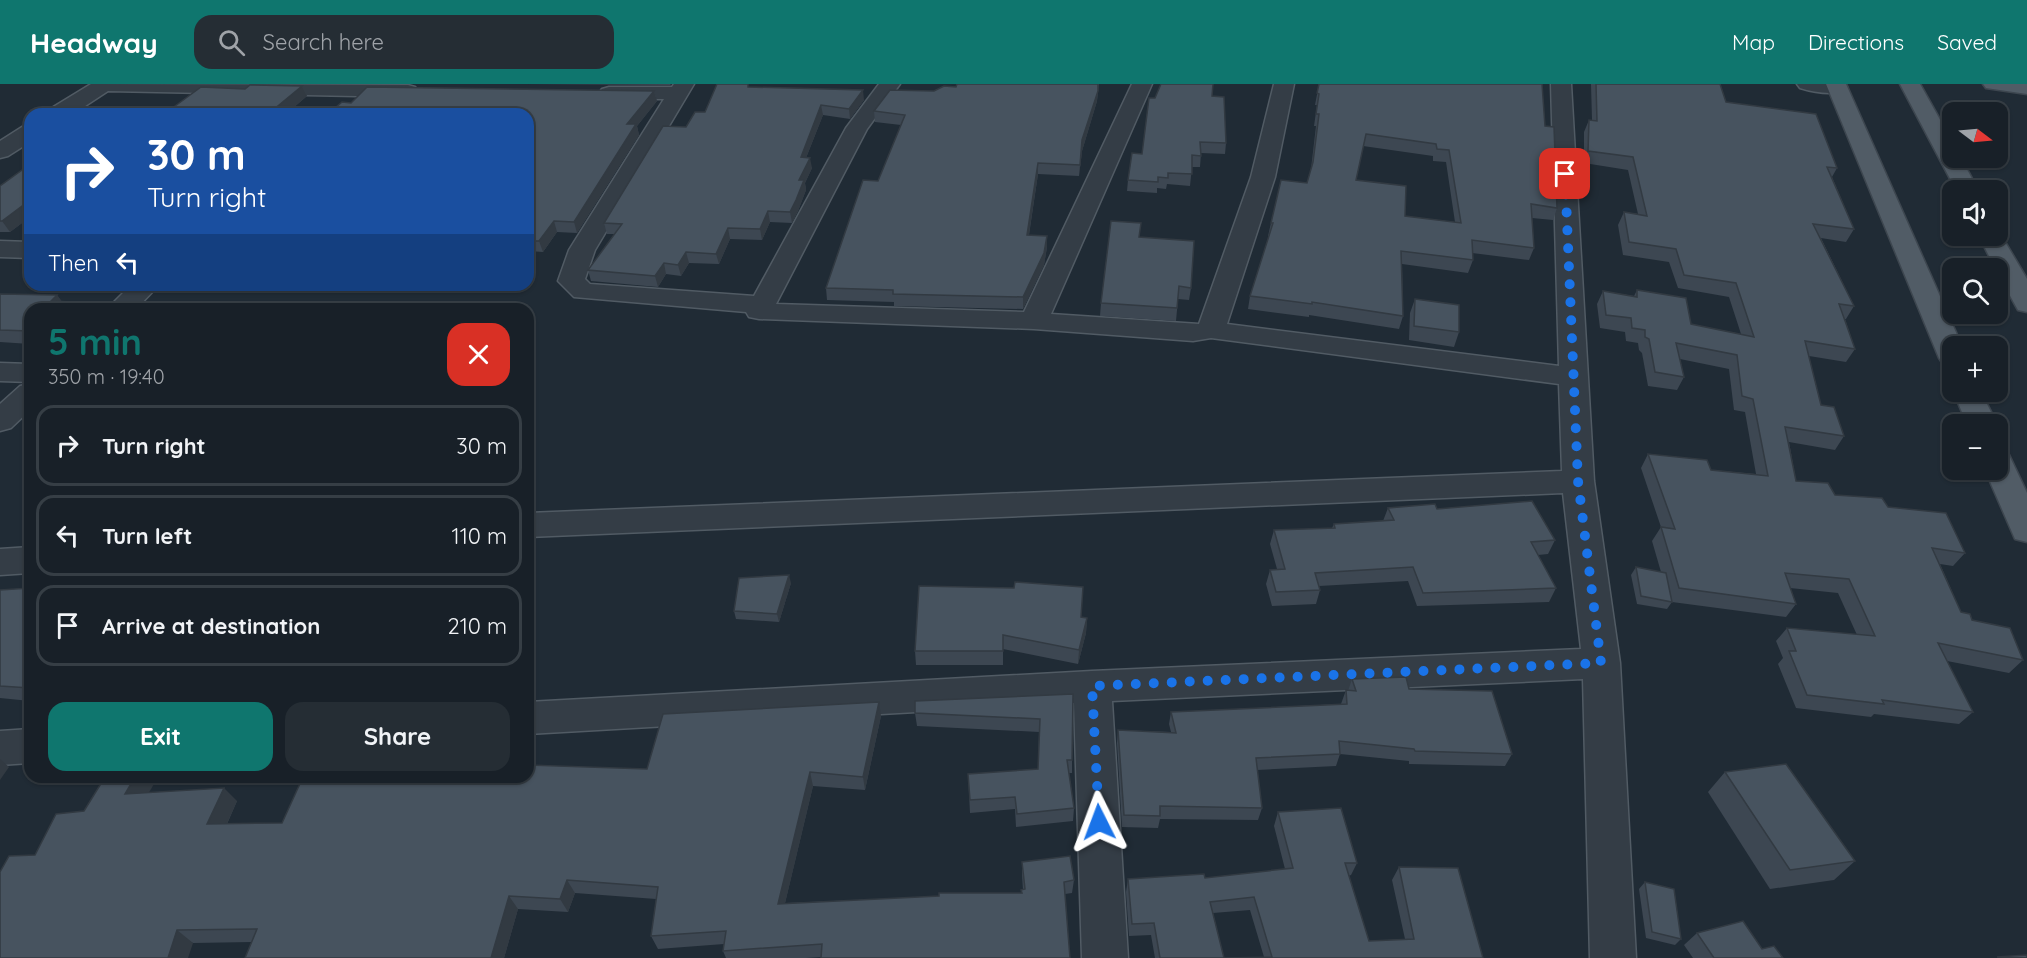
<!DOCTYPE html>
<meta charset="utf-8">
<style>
:root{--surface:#182028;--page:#252d34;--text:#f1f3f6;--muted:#9fa3a8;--line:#363e45;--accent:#0f766e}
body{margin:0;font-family:Quicksand,sans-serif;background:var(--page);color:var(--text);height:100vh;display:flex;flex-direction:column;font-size:22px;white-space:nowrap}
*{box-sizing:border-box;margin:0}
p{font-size:20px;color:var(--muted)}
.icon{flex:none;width:33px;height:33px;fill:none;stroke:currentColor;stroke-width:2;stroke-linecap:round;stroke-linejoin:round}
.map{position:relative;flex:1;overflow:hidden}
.sheet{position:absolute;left:24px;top:219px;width:510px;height:480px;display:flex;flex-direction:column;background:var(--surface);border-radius:18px;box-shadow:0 2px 4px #0004,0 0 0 2px var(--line)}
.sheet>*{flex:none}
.banner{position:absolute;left:24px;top:24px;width:510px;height:183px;border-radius:18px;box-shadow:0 2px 4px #0004,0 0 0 2px var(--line);background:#1a4fa0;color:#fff;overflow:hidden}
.needle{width:39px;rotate:106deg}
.controls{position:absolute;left:1942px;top:18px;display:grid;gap:12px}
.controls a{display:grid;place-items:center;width:66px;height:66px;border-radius:12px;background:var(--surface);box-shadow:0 2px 4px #0004,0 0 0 2px var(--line);font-size:30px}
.pin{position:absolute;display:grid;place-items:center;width:51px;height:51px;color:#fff;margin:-26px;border-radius:12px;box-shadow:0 3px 9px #0006}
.me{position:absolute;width:66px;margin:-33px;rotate:357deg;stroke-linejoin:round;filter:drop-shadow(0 0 4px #0008)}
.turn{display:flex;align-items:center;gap:21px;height:126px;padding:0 24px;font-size:27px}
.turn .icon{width:78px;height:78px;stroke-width:2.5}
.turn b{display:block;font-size:42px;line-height:51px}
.then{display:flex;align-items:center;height:57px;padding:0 24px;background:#0003;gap:12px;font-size:22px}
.round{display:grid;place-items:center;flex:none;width:63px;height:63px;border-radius:18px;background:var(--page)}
.head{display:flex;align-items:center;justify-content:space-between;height:102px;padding:0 24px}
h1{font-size:36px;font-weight:700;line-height:45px;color:var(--accent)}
.cta{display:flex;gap:12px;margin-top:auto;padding:12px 24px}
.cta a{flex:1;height:69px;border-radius:18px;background:var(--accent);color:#fff;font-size:24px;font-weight:700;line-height:69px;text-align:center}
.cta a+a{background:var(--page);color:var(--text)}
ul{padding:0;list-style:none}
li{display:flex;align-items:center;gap:18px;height:81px;margin:0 12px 9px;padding:0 12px;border:3px solid var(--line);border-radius:18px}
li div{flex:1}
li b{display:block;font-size:22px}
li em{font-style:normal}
header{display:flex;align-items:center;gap:36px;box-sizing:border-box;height:84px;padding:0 30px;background:var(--accent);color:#fff}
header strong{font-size:28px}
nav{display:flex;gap:33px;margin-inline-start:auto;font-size:21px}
.search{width:420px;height:54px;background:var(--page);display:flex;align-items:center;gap:15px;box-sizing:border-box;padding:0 21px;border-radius:18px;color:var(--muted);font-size:22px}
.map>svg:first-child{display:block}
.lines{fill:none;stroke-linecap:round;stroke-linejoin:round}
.minor-casing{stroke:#515b64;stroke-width:3}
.major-casing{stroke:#3d464f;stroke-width:3}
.minor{fill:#343d46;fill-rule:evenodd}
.major{fill:#515c66;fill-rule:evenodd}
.wall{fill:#3d4752;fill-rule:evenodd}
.shaded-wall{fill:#323a42}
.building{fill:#47535f;stroke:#323a42;stroke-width:1.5;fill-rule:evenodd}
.route{stroke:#1a73e8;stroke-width:10;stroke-dasharray:0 18}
</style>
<header>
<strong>Headway</strong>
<div class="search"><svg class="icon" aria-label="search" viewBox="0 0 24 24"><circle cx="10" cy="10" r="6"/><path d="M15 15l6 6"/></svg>Search here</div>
<nav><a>Map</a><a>Directions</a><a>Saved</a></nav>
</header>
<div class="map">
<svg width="2027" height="874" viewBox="0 0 2027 874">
<rect width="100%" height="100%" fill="#202b35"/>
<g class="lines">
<g class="minor-casing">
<g id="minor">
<path d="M 91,0 L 408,1 L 415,3 L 418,7 L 415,11 L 408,13 L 108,7 L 73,30 L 47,30 L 50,25 Z"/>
<path d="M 674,0 L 694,0 L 595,166 L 585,195 L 590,200 L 754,212 L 846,44 L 879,0 L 900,0 L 867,45 L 776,220 L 1024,228 L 1132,0 L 1152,0 L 1051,230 L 1199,240 L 1251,93 L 1274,0 L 1294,0 L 1275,93 L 1227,240 L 1559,282 L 1551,0 L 1571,0 L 1594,397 L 1620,579 L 1636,874 L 1590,874 L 1583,595 L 1112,617 L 1128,874 L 1082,874 L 1074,619 L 528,650 L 528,618 L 1092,587 L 1581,565 L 1563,409 L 528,453 L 528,429 L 1562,387 L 1559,300 L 1211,254 L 1193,257 L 1034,245 L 759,235 L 749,233 L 746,228 L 574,213 L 558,197 L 569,166 L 664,15 L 609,15 L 602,13 L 599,9 L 602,5 L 609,3 L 672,3 Z"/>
<path d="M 1797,0 L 1845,0 L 1847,3 L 1844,7 C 1831,11 1813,8 1800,4 Z"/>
<path d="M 30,41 L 30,58 L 8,72 L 0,74 L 0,57 L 22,43 Z"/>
<path d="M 0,157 L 30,158 L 30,174 L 0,173 Z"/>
<path d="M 131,201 L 159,201 L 136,225 L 107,225 Z"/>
<path d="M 0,279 L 30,280 L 30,298 L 0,297 Z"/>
<path d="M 30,300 L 30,326 L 11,344 L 0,347 L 0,320 L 20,302 Z"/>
<path d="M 30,463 L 30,489 L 0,491 L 0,465 Z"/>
<path d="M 30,645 L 30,679 L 0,681 L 0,647 Z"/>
</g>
</g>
<g class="major-casing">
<g id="major">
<path d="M 1826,0 L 1846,0 L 1962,262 L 1953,262 L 1953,283 L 1943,280 L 1939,274 Z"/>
<path d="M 1900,0 L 1920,0 L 1953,59 L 1953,74 L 1961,74 L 1978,106 L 1956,106 Z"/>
<path d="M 1983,0 L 2027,0 L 2027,10 L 1986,4 Z"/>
<path d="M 1998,146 L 2027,195 L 2027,228 L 2018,226 L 1998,190 L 1998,184 L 1995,184 L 1979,152 L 1998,152 Z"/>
<path d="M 1953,307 L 1981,308 L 1997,340 L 1967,340 Z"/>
<path d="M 1998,368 L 2009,371 L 2027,409 L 2027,458 L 2015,455 L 1985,386 L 1998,386 Z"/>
</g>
</g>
<use href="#minor" class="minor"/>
<use href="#major" class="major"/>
</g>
<g class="wall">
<path d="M 527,0 L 671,0 L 670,1 Z"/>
<path d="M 957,0 L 1099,0 L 1097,17 L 1082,67 L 1079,92 L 1038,90 L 1029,151 L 1047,163 L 1044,181 L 1023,225 L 894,222 L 894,218 L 827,216 L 826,204 L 878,97 L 901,41 L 875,38 L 874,27 L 934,7 L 956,3 Z"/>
<path d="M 1319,0 L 1545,42 L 1557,124 L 1553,136 L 1532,134 L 1534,164 L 1529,176 L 1472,169 L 1473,176 L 1468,189 L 1402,180 L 1403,232 L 1399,245 L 1309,231 L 1309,233 L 1248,225 L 1250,212 L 1269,152 L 1268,152 L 1271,139 L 1307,99 L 1311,85 L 1316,42 L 1314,42 L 1317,21 L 1315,21 ZM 1363,62 L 1433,72 L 1433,77 L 1446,78 L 1455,138 L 1405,132 L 1356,96 Z"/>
<path d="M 1591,0 L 1720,0 L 1726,18 L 1837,84 L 1832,93 L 1854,145 L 1846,158 L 1821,154 L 1854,222 L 1846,235 L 1845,235 L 1855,265 L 1846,278 L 1809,272 L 1821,321 L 1844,352 L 1835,366 L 1789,358 L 1796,397 L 1835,411 L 1888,423 L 1965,469 L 1953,482 L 1940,480 L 1961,528 L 2023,576 L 2009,589 L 1947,577 L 1973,628 L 1959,640 L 1874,630 L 1871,633 L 1796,624 L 1778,580 L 1783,574 L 1776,557 L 1787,544 L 1857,551 L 1838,509 L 1790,504 L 1796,520 L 1786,533 L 1672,518 L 1667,525 L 1637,520 L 1631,491 L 1636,483 L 1661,488 L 1652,457 L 1661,443 L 1641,384 L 1648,370 L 1711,386 L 1756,390 L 1745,328 L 1734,326 L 1729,285 L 1680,275 L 1684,293 L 1677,306 L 1648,302 L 1642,269 L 1639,266 L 1638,259 L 1626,257 L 1625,248 L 1600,244 L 1597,220 L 1603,207 L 1634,212 L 1637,206 L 1691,240 L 1741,250 L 1729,213 L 1678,204 L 1669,178 L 1623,171 L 1618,141 L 1624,128 L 1638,130 L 1628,86 L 1584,79 L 1584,48 L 1589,36 L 1592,36 Z"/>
<path d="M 302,2 L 307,12 L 286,30 L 174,30 L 171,25 L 245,5 Z"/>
<path d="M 750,3 L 864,16 L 850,35 L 823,31 L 806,74 L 812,84 L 805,99 L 806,106 L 798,127 L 792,139 L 770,138 L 762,156 L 730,155 L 719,180 L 689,179 L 681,192 L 666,190 L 658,203 L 591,197 L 588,186 L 615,150 L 607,150 L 604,139 L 686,43 L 705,28 Z"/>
<path d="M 654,7 L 657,17 L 637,42 L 639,51 L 577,149 L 557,148 L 543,168 L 528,167 L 528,30 L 351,19 Z"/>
<path d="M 1155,14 L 1226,59 L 1225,70 L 1201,69 L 1200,83 L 1192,83 L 1190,102 L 1167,100 L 1166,105 L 1157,104 L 1157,109 L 1127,107 L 1128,96 L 1142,70 Z"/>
<path d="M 30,81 L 30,133 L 10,148 L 0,148 L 0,102 Z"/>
<path d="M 1139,153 L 1191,204 L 1189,216 L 1178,215 L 1176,237 L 1100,232 L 1101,219 Z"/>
<path d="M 0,210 L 57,211 L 61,217 L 30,225 L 30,260 L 0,258 Z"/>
<path d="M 1415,215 L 1459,248 L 1454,263 L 1409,256 L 1410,229 Z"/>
<path d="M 1388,424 L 1437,425 L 1555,456 L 1548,470 L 1538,471 L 1556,504 L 1549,518 L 1417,522 L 1408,497 L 1319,502 L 1320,506 L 1316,520 L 1272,522 L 1266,500 L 1270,486 L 1277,485 L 1270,460 L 1274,446 L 1332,444 L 1334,440 L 1383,437 Z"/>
<path d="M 791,499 L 779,538 L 736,535 L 734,527 Z"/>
<path d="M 30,504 L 30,617 L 0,614 L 0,506 Z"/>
<path d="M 1081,533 L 1087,534 L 1086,549 L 1078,580 L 1003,565 L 1003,581 L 916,581 L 915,567 Z"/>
<path d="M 1352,595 L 1409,605 L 1512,670 L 1505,682 L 1409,680 L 1409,677 L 1340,670 L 1336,682 L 1257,686 L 1262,724 L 1258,736 L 1160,735 L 1158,744 L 1122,743 L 1117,659 L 1118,646 L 1171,648 L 1169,640 L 1171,628 L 1341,620 L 1346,606 L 1348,607 Z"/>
<path d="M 1073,610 L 1072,676 L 1072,689 L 1069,689 L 1074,724 L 1073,737 L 1016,743 L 1015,725 L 970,729 L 968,690 L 1038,685 L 1039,648 L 917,642 L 915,629 Z"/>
<path d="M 881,632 L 865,706 L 813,702 L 785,819 L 1021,809 L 1023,806 L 1022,791 L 1022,778 L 1074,796 L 1072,809 L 1065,810 L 821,873 L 806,874 L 726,874 L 723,867 L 724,860 L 658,865 L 651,852 L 656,815 L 575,809 L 568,828 L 518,825 L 504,874 L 245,874 L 252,858 L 193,859 L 35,771 L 84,727 L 149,709 L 237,717 L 227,740 L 282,739 L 647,685 Z"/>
<path d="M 1725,688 L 1855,777 L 1834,796 L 1770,805 L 1708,708 Z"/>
<path d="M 1278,728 L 1357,779 L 1351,791 L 1348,792 L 1369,857 L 1405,855 L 1392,796 L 1399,783 L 1483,874 L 1155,874 L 1151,851 L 1129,852 L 1126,808 L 1128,795 L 1205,794 L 1285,785 L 1274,742 ZM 1250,826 L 1264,873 L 1224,874 L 1213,829 Z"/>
<path d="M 1645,798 L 1681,855 L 1675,861 L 1646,854 L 1639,805 Z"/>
<path d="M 1697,849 L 1762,865 L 1783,874 L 1693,874 L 1684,861 Z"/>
</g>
<g class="shaded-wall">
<path d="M 1098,0 L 1097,17 L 1082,67 L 1079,92 L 1082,56 Z"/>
<path d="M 302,2 L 307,12 L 286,30 L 275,30 L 273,26 Z"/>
<path d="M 863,6 L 864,16 L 850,35 L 849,25 Z"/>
<path d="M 654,7 L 657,17 L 637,42 L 639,51 L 577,149 L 574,138 L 627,40 Z"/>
<path d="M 821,21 L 823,31 L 802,84 L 801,73 Z"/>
<path d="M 242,25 L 245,30 L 239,30 L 238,28 Z"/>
<path d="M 810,74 L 812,84 L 805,99 L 806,106 L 798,127 L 792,139 L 790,128 L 799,96 Z"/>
<path d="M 1038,79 L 1038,90 L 1027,163 L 1027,151 Z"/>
<path d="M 30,116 L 30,133 L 10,148 L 2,137 Z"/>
<path d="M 768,127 L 770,138 L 762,156 L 760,145 Z"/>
<path d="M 554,137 L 557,148 L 543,168 L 539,157 Z"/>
<path d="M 728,144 L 730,155 L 719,180 L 716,170 Z"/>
<path d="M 1047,152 L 1047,163 L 1044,181 L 1023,225 L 1023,213 Z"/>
<path d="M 686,168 L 689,179 L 681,192 L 678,181 Z"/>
<path d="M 664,179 L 666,190 L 658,203 L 655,192 Z"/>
<path d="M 57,211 L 67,224 L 51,217 Z"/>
<path d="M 91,219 L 95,225 L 83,225 Z"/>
<path d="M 789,491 L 791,499 L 779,538 L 777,530 Z"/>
<path d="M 1087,534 L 1086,549 L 1078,580 L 1079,566 Z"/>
<path d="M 879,618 L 881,632 L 865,706 L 863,693 Z"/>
<path d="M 0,675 L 9,683 L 0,696 Z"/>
<path d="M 810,688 L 813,702 L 782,832 L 778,820 Z"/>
<path d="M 135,693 L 158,693 L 140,724 L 125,710 Z"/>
<path d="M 224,704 L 237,717 L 221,753 L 207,740 Z"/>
<path d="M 567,796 L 575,809 L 568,828 L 560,815 Z"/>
<path d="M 509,812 L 518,825 L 504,874 L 491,874 Z"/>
<path d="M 177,846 L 193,859 L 188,874 L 168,874 Z"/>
</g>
<g class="building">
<path d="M 717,0 L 748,0 L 748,3 L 863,6 L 849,25 L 821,21 L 801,73 L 810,74 L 799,96 L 804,96 L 796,116 L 790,128 L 768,127 L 760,145 L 728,144 L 716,170 L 686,168 L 678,181 L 664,179 L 655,192 L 588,186 L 622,140 L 604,139 L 663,42 L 686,43 L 695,28 L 705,28 Z"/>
<path d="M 957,0 L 1098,0 L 1098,7 L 1082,56 L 1080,81 L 1038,79 L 1027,151 L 1047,152 L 1044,169 L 1023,213 L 893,210 L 893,206 L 826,204 L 863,96 L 878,97 L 905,31 L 874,27 L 890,6 L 934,7 L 944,2 L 956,3 Z"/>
<path d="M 1161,0 L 1213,0 L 1212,12 L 1224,13 L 1226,59 L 1200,58 L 1201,72 L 1192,71 L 1192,90 L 1168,89 L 1168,94 L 1158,93 L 1158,98 L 1128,96 L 1132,69 L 1142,70 L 1149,14 L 1155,14 Z"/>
<path d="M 1319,0 L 1542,0 L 1545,42 L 1554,43 L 1557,124 L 1531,120 L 1534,164 L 1472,156 L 1473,176 L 1401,167 L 1403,232 L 1312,218 L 1312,220 L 1250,212 L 1273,139 L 1271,139 L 1281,96 L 1307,99 L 1313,78 L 1319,30 L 1316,30 L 1319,10 L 1317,9 ZM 1366,50 L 1436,60 L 1437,65 L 1449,66 L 1461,139 L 1405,132 L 1406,102 L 1356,96 Z"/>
<path d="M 1596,0 L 1720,0 L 1726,18 L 1816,30 L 1837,84 L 1827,83 L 1854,145 L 1813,140 L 1854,222 L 1839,220 L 1855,265 L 1805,257 L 1821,321 L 1834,323 L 1844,352 L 1785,343 L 1796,397 L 1828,399 L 1835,411 L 1882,414 L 1888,423 L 1946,429 L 1965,469 L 1932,464 L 1961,528 L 1970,530 L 1972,536 L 2010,544 L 2023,576 L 1938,559 L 1973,628 L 1882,616 L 1884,620 L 1807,611 L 1789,567 L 1796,567 L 1787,544 L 1875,552 L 1849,495 L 1785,489 L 1796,520 L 1679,504 L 1661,443 L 1675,445 L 1648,370 L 1707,376 L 1711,386 L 1768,392 L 1753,315 L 1742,312 L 1737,271 L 1676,259 L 1684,293 L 1655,288 L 1649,255 L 1645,253 L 1645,246 L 1632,244 L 1631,234 L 1606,231 L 1603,207 L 1637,213 L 1637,206 L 1686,214 L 1691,240 L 1754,253 L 1736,199 L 1684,191 L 1676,165 L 1629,158 L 1624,128 L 1647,132 L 1633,73 L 1588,67 L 1589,36 L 1597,37 Z"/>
<path d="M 250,1 L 302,2 L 273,26 L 242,25 L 238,28 L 171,25 L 201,3 L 245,5 Z"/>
<path d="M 367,3 L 654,7 L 627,40 L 636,40 L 574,138 L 554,137 L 539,157 L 528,157 L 528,30 L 328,30 L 342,18 L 351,19 Z"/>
<path d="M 29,81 L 30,81 L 30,116 L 2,137 L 0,137 L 0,102 Z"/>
<path d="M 1111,137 L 1141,139 L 1139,153 L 1194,157 L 1191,204 L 1179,202 L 1177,224 L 1101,219 Z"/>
<path d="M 0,210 L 57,211 L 51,217 L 91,219 L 83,225 L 30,225 L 30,247 L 0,246 Z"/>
<path d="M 1415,215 L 1459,221 L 1459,248 L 1414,242 Z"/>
<path d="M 1532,417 L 1555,456 L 1531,458 L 1556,504 L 1423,509 L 1413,483 L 1315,489 L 1320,506 L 1276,508 L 1270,486 L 1285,485 L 1274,446 L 1335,444 L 1334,440 L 1394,436 L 1388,424 L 1435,420 L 1437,425 Z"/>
<path d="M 1636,483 L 1666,489 L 1672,518 L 1641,512 Z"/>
<path d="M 789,491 L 777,530 L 734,527 L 739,494 Z"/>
<path d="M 1015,498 L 1083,503 L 1081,533 L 1087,534 L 1079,566 L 1003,551 L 1003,567 L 915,567 L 919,502 L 1014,504 Z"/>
<path d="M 30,504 L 30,604 L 0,602 L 0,506 Z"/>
<path d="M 1406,593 L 1409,605 L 1492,607 L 1512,670 L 1415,667 L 1414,665 L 1339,657 L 1340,670 L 1256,674 L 1262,724 L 1160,722 L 1160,732 L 1124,731 L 1118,646 L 1176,649 L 1171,628 L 1347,620 L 1346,606 L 1356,607 L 1352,595 Z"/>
<path d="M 1073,610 L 1072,676 L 1067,676 L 1074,724 L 1017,730 L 1015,713 L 970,716 L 968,690 L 1038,685 L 1040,635 L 915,629 L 915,617 Z"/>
<path d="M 879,618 L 863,693 L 810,688 L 778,820 L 939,812 L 939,809 L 1022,809 L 1021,806 L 1025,805 L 1022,778 L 1070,772 L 1074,796 L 1064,798 L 1070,874 L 821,874 L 822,860 L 723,867 L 726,847 L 651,852 L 658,803 L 567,796 L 560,815 L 509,812 L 491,874 L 245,874 L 257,845 L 177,846 L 168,874 L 0,874 L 0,788 L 9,772 L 35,771 L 56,730 L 84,727 L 105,693 L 135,693 L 125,710 L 224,704 L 207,740 L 282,739 L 303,693 L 528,693 L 528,681 L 647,685 L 663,630 Z"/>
<path d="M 1786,680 L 1855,777 L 1790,786 L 1725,688 Z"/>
<path d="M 1341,724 L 1357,779 L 1345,779 L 1369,857 L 1414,855 L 1399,783 L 1458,784 L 1483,874 L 1160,874 L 1154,839 L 1132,840 L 1128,795 L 1204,790 L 1205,794 L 1293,784 L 1278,728 ZM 1254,813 L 1272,873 L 1224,874 L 1210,818 Z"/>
<path d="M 1645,798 L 1674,805 L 1681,855 L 1652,848 Z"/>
<path d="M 1743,837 L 1762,865 L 1774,862 L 1783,874 L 1714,874 L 1697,849 Z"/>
<path d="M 2027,871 L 2027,874 L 1997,873 Z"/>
</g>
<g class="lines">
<path class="route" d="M 1099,738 L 1092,602 L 1601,579 L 1578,397 L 1565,90"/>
</g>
</svg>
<div class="controls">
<a><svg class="needle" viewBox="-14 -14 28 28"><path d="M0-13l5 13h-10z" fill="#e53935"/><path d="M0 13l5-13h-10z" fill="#9fa3a8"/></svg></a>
<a><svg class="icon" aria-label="sound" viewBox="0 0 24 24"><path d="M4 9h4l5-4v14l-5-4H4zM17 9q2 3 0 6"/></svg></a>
<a><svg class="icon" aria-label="search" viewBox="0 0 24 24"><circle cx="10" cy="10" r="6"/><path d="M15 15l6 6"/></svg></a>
<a>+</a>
<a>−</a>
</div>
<div class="pin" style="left:1565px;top:90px;background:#d93025"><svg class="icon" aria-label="arrive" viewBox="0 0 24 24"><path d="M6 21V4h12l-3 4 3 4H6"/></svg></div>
<svg class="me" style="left:1099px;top:738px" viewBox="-20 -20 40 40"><path d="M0-17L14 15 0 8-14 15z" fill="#1a73e8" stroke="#fff" stroke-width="4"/></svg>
<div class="banner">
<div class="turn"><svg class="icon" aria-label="right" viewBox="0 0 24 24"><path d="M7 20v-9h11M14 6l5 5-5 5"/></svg><div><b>30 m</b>Turn right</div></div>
<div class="then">Then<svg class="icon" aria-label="left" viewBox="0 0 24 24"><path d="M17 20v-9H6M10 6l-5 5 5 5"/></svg></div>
</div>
<section class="sheet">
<div class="head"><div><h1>5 min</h1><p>350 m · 19:40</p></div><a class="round" style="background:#d93025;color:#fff"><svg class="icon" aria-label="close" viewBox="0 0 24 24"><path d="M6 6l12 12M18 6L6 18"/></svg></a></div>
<ul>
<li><svg class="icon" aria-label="right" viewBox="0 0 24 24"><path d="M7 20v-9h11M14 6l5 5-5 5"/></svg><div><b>Turn right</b></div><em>30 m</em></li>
<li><svg class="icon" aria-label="left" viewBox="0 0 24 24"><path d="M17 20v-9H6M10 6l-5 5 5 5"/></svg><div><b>Turn left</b></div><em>110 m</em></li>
<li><svg class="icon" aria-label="arrive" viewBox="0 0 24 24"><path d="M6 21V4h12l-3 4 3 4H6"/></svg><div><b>Arrive at destination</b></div><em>210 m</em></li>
</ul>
<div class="cta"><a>Exit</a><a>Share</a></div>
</section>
</div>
